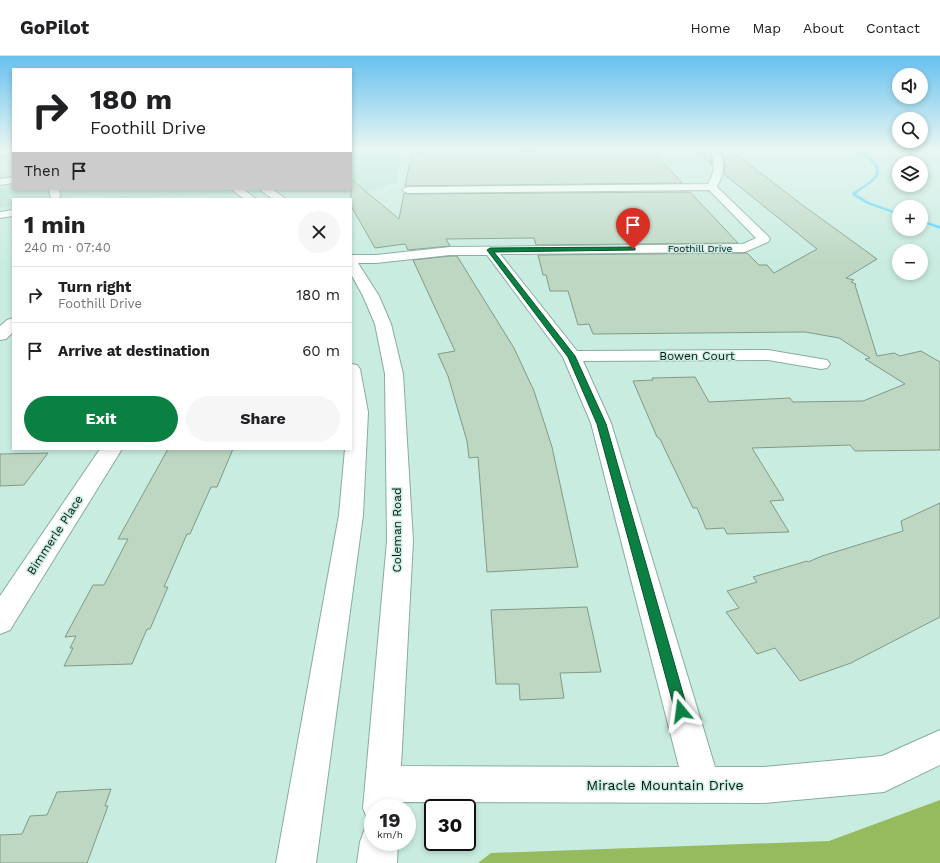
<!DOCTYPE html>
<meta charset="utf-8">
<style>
:root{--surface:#fff;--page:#f6f6f6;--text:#202124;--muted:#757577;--line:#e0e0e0;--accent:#0b8043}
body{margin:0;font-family:"Work Sans",sans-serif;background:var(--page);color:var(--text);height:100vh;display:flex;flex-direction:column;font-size:15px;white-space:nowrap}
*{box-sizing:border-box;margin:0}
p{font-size:13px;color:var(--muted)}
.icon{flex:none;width:22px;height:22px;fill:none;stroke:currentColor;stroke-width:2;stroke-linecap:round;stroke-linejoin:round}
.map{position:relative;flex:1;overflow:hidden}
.side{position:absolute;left:12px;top:142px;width:340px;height:252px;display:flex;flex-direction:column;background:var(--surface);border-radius:0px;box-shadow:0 2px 6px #0003}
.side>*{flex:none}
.hud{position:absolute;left:12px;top:12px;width:340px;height:122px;border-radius:0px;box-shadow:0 2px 6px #0003;background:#fff;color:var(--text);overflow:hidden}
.tools{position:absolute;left:892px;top:12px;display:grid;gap:8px}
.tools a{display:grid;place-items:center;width:36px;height:36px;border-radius:50%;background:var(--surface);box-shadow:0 2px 6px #0003;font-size:20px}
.speed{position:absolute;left:364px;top:743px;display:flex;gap:8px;font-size:20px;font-weight:700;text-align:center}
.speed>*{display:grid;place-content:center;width:52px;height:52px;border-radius:50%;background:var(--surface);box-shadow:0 2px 6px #0003;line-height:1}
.speed small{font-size:10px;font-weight:400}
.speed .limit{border:2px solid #111;border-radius:6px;background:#fff;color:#111}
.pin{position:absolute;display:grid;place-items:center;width:34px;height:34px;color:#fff;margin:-41px -17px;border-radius:50% 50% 50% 0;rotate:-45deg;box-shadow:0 0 4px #0007}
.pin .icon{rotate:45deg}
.me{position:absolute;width:44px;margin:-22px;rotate:344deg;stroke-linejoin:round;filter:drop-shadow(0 0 3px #0008)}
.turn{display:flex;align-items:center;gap:14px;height:84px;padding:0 12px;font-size:18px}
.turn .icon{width:52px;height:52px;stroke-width:2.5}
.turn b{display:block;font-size:28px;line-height:34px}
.then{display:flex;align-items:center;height:38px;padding:0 12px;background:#0003;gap:8px;font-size:15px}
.round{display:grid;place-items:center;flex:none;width:42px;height:42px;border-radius:21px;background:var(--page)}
.head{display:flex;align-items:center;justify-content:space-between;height:68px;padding:0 12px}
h1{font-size:24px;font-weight:700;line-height:30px}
.primary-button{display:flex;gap:8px;margin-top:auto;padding:8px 12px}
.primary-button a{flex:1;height:46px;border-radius:24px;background:var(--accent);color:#fff;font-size:16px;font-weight:700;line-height:46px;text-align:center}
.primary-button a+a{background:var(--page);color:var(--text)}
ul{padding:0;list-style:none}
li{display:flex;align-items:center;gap:12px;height:56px;padding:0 12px;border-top:1px solid var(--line)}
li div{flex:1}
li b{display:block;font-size:15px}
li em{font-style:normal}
header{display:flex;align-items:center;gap:24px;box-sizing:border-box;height:56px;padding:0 20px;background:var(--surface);border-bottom:1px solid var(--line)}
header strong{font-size:19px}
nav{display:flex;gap:22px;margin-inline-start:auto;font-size:14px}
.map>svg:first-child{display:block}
.built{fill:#b5e2d4}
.forest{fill:#95bb5e}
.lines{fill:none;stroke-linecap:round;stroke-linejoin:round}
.stream{fill:#47d4fa;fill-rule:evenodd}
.building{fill:#bdd7c2;stroke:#819a86}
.minor-casing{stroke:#89aba0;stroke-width:2}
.major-casing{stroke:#89aba0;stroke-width:2}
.minor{fill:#fff;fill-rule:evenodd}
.major{fill:#fff;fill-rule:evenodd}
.route{fill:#0b8043;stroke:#07532c}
.labels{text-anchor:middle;stroke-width:3;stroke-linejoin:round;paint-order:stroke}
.far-street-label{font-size:10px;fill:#0a1714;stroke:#c9ece1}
.street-label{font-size:12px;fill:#0a1714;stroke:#c9ece1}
.near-street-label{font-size:14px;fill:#0a1714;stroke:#c9ece1}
</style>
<header>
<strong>GoPilot</strong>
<nav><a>Home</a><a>Map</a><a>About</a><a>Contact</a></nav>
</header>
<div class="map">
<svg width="940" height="807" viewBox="0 0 940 807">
<rect width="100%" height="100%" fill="#c9ece1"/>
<path class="built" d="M 351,92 L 402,92 L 397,126 L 365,136 L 290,136 L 125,142 L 74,140 L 57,143 L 13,143 L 13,150 L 0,152 L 0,132 L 13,130 L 13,133 L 351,133 Z"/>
<path class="forest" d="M 940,744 L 940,807 L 478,807 L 491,797 L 829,785 Z"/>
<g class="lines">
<g class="stream">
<path d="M 854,92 C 861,92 866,96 871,101 C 893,121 866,128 856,138 L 869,146 L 899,157 L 899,159 L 867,148 L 852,139 L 853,136 C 884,119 882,112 854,92 Z"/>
<path d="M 921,164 L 940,170 L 940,173 L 921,166 Z"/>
</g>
</g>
<g class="building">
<path d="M 692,92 L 709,92 L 712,109 Z"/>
<path d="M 720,92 L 728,92 L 801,148 L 877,203 L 846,222 L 854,224 L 851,226 L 856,228 L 855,229 L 877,300 L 894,297 L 900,300 L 921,295 L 940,306 L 940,394 L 855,395 L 850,389 L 752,392 L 784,444 L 770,445 L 789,476 L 727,478 L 724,472 L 706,473 L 697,452 L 693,452 L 660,383 L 657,381 L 633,325 L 653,324 L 652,322 L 695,321 L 709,346 L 790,342 L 793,346 L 863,345 L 905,328 L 865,303 L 870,302 L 839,282 L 805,276 L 593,278 L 589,268 L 578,269 L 568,235 L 550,235 L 546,219 L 543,219 L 538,199 L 747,197 L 759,209 L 767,209 L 774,217 L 817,193 L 724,118 L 725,107 Z"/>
<path d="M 653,95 L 682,127 L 405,130 L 412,96 Z"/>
<path d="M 351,123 L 399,163 L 404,137 L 407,138 L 690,136 L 738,187 L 536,189 L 534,182 L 446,183 L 450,190 L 408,194 L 405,188 L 375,192 L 351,150 Z"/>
<path d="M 450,200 L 457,200 L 514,292 L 534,335 L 552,391 L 578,511 L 487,516 L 478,401 L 469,402 L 467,385 L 448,320 L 438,298 L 455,295 L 413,204 Z"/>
<path d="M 168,393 L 233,393 L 217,431 L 211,431 L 190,478 L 187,478 L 164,531 L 168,531 L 150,573 L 147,573 L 132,608 L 64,610 L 73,592 L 70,592 L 76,580 L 65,581 L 93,529 L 104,529 L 128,483 L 118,483 Z"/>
<path d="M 48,397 L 24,429 L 0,430 L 0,398 Z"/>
<path d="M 940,447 L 940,561 L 851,607 L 800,625 L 775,592 L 757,598 L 726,556 L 739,552 L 727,535 L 757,526 L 753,521 L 807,505 L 808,506 L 822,500 L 903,475 L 901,465 Z"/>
<path d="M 587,551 L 601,616 L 560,617 L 564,642 L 520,644 L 519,628 L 496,628 L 491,554 Z"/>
<path d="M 111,733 L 105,750 L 108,750 L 87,807 L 0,807 L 0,779 L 22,778 L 30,760 L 47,759 L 57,736 Z"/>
</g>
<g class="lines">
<g class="minor-casing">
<g id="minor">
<path d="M 710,92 L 718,92 C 726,107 724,116 717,131 L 768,180 L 770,183 L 768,186 L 745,196 L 500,198 L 577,295 L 768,294 L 827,304 L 830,308 L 827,312 L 821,313 L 768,304 L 583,305 L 611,367 L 715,711 L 764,711 L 882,700 L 940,674 L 940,709 L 884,736 L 764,747 L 400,746 L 399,752 L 373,752 L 373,767 L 368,765 L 363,752 L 387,485 L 385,318 L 375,268 L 363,240 L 351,218 L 351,199 L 376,199 L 450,191 L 743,188 L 756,182 L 709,134 L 407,137 L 402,134 L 407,131 L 708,128 C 715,115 716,106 710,92 ZM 450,199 L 487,199 L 563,301 L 591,367 L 679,711 L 401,710 L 413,485 L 403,318 L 391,268 L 379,240 L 358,207 L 376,207 Z"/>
<path d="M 13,93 L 13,99 L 0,100 L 0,94 Z"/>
<path d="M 49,133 L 59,133 L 60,140 L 59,142 L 51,142 Z"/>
<path d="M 231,133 L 243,133 L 256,143 L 244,143 Z"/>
<path d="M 259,133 L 272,133 L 286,143 L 273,143 Z"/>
<path d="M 13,154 L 13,160 L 0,162 L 0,156 Z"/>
<path d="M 13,262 L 13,276 L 6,283 L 0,284 L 0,270 L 7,264 Z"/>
<path d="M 351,308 L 357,309 L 360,313 L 368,356 L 363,459 L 316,807 L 276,807 L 339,459 L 345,393 L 351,393 Z"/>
<path d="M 100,393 L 122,393 L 10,574 L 0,578 L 0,540 Z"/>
<path d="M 373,769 L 373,786 L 398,786 L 397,807 L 357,807 L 360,786 L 365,772 Z"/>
</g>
</g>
<g class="major-casing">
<path id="major" d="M 13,121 L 13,127 L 0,129 L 0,123 Z"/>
</g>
<use href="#minor" class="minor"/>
<use href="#major" class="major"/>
</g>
<linearGradient id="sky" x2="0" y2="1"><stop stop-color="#67c1ef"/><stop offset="0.45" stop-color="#e7f6f2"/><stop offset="1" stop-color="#e7f6f2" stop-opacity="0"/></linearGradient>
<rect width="940" height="205" fill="url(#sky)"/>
<path class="route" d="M 633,191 L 635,192 L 635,194 L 494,196 L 575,300 L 606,368 L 688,655 L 686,659 L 681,661 L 677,659 L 675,655 L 597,368 L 568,301 L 487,194 L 490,192 Z"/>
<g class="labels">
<g class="far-street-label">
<text x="700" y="196">Foothill Drive</text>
</g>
<g class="street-label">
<text x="697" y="304">Bowen Court</text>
<text transform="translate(397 474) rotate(-90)" y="4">Coleman Road</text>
<text transform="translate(55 479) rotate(-57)" y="4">Bimmerle Place</text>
</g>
<g class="near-street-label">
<text x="665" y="734">Miracle Mountain Drive</text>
</g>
</g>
</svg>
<div class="tools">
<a><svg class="icon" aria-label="sound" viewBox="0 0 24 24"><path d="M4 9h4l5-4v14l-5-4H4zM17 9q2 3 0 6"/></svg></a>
<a><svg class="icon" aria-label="search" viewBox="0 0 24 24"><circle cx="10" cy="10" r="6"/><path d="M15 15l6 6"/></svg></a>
<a><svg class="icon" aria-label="layers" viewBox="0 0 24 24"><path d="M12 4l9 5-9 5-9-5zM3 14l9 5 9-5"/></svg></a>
<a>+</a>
<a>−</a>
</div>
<div class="speed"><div>19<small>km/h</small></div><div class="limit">30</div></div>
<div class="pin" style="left:633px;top:193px;background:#d93025"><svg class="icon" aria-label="arrive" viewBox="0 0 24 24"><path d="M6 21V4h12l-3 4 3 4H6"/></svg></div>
<svg class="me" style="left:681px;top:655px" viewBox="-20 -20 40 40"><path d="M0-17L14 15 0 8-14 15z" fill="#0b8043" stroke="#fff" stroke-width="4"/></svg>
<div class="hud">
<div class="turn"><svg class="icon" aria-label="right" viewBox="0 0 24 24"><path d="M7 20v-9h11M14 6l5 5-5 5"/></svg><div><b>180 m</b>Foothill Drive</div></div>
<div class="then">Then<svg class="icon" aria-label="arrive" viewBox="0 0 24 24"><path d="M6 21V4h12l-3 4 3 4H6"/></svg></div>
</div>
<section class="side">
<div class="head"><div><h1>1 min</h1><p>240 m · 07:40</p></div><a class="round"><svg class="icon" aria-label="close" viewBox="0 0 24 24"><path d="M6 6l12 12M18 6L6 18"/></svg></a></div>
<ul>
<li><svg class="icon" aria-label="right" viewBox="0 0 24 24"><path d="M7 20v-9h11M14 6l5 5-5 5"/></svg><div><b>Turn right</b><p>Foothill Drive</p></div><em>180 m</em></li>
<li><svg class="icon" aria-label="arrive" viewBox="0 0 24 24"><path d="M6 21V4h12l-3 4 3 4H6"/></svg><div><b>Arrive at destination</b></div><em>60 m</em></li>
</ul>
<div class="primary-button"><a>Exit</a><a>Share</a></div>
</section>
</div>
